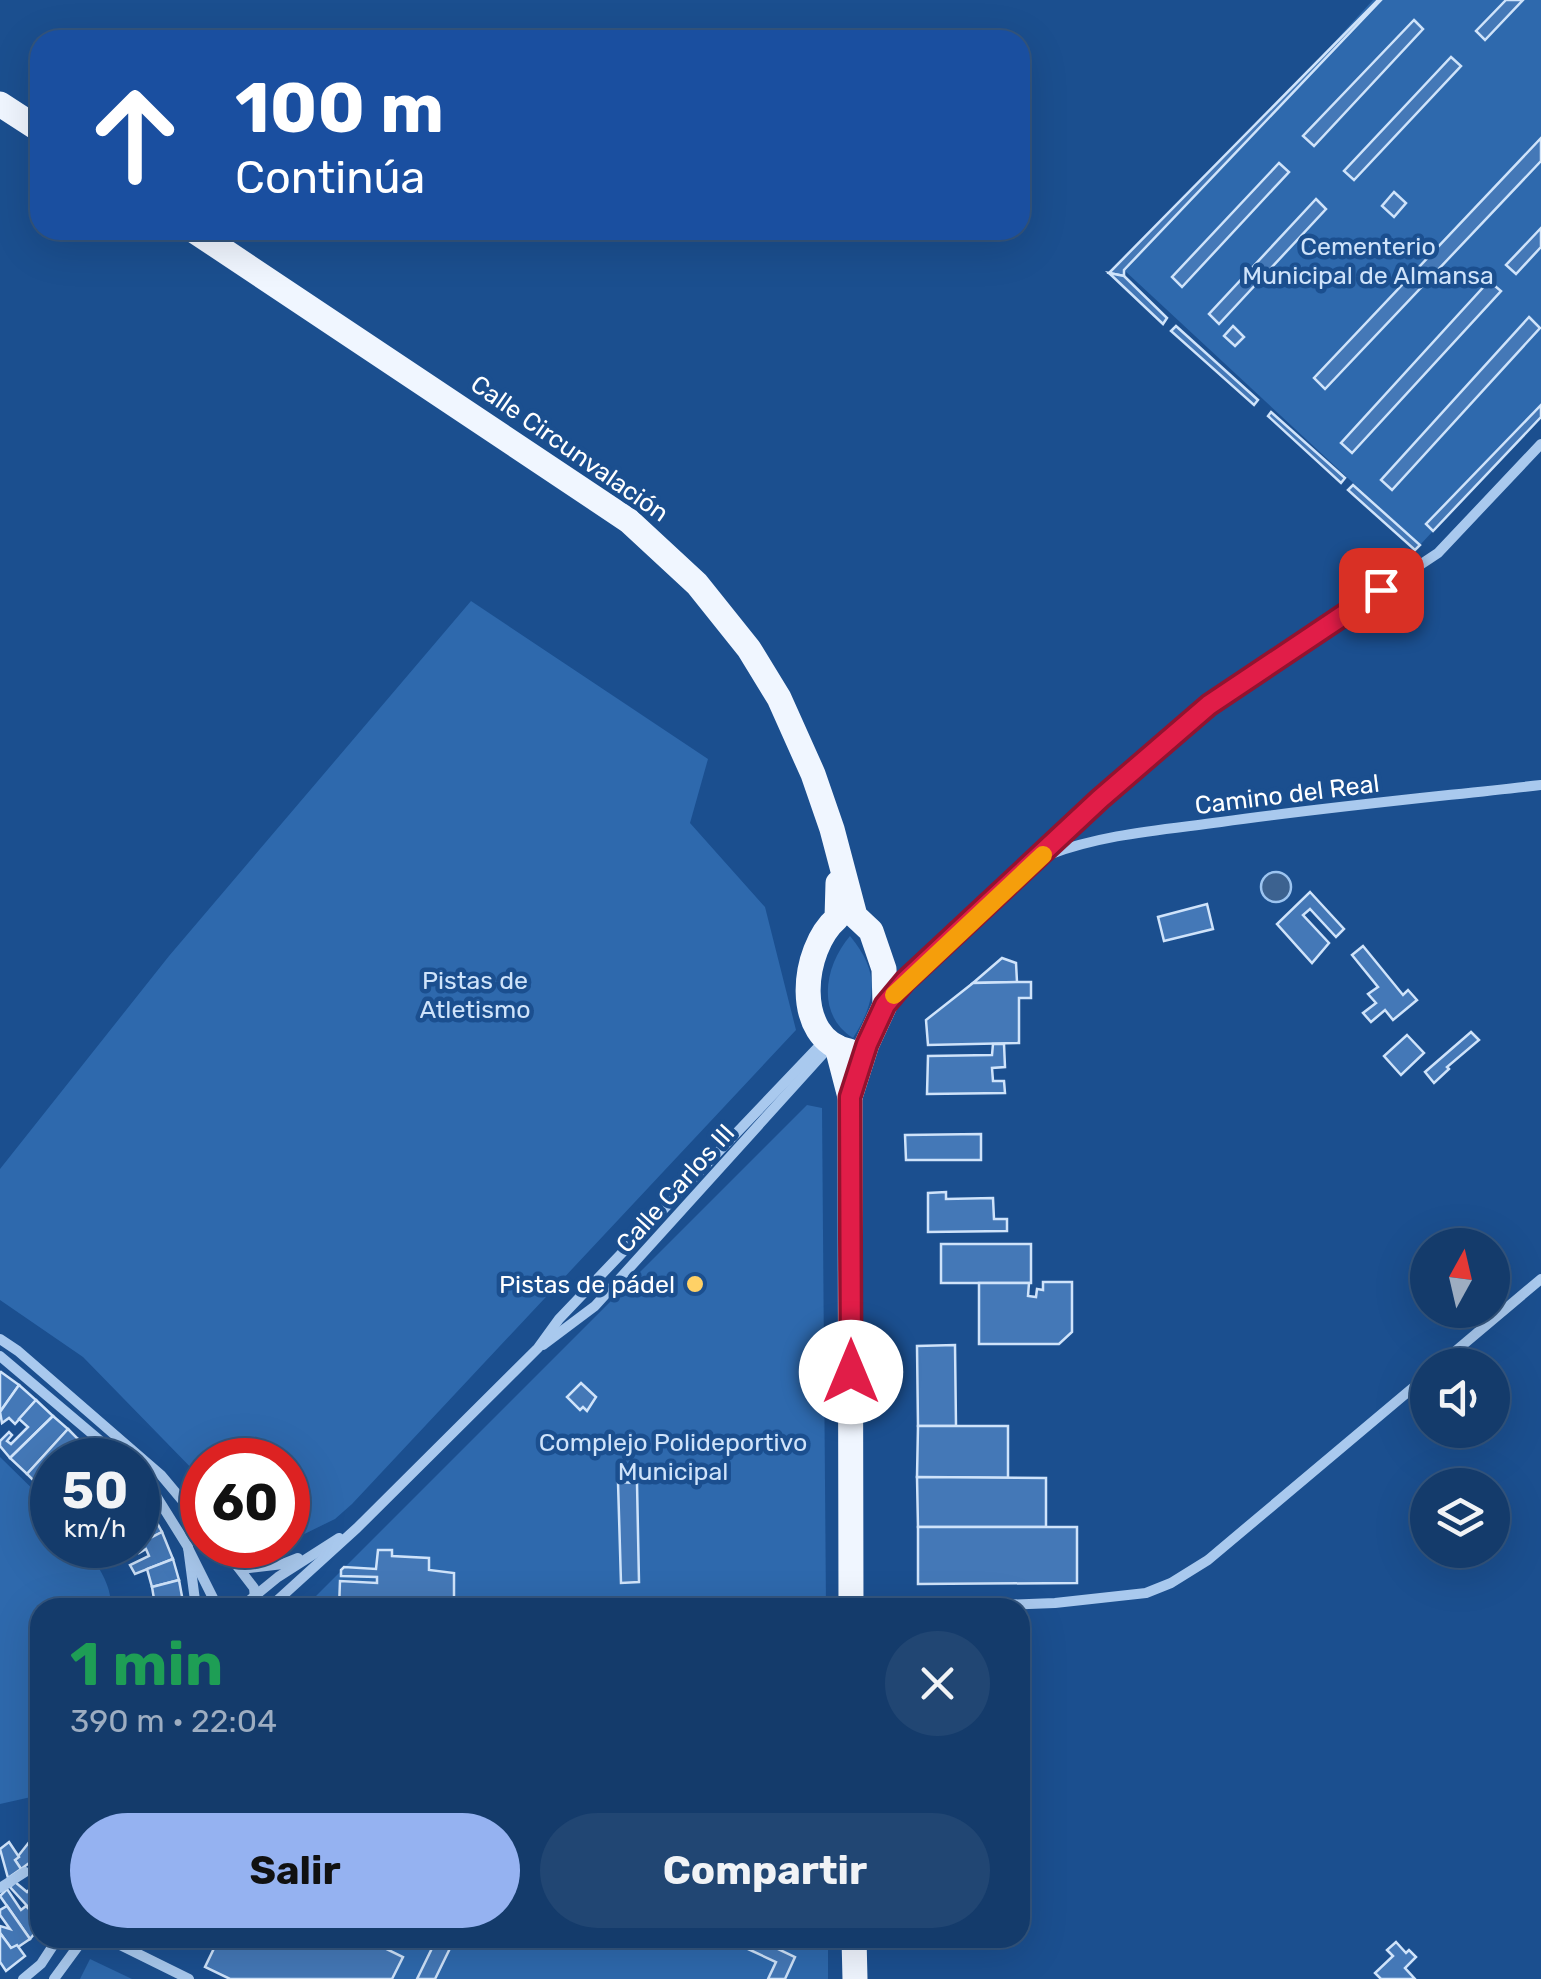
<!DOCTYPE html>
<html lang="es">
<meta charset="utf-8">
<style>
:root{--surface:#143b6b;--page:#214673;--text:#f1f3f6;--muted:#9dadc1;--line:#33557e;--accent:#95b2f1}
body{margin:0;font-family:Rubik,sans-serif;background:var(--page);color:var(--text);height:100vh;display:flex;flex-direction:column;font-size:38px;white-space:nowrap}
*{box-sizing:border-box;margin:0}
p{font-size:32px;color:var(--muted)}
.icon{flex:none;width:55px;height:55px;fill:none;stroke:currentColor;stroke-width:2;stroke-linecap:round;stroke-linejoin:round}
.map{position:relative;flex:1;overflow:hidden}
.panel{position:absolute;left:30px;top:1598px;width:1000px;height:350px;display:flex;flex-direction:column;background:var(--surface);border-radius:30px;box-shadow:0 10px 40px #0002,0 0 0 2px var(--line)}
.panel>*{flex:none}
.banner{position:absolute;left:30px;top:30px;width:1000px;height:210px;border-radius:30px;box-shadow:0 10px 40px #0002,0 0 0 2px var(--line);background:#1a4fa0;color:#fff;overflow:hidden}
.needle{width:65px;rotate:8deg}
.fabs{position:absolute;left:1410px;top:1228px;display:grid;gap:20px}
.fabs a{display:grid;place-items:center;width:100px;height:100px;border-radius:50%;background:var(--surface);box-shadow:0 10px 40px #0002,0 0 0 2px var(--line);font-size:50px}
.speed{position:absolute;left:30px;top:1438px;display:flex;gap:20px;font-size:50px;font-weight:700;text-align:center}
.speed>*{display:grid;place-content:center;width:130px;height:130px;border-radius:50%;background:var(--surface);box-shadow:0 10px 40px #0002,0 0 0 2px var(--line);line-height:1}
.speed small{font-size:25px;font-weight:400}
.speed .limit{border:15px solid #d22;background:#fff;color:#111}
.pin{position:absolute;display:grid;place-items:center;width:85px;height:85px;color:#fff;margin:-42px;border-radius:20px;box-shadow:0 5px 15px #0006}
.me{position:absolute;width:110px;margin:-55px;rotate:0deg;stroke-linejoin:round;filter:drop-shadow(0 0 8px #0008)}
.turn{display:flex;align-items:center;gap:35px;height:210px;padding:0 40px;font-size:45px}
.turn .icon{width:130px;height:130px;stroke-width:2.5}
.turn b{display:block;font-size:70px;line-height:85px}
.round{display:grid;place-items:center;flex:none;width:105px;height:105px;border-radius:52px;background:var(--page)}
.head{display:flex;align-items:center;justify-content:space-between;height:170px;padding:0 40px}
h1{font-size:60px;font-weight:700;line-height:75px;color:#1e9e55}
.action{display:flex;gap:20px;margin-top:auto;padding:20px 40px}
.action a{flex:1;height:115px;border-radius:60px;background:var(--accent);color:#111;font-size:40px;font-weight:700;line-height:115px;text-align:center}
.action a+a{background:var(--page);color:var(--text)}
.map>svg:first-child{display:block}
.green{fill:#2e69ad}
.water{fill:#3c6290;stroke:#9cc4f0;stroke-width:2.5}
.building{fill:#4478b7;stroke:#cfe3fa;stroke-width:2.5}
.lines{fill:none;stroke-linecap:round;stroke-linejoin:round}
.street{stroke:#a9c9ee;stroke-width:10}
.primary{stroke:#f0f6ff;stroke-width:25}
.route-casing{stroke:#92132f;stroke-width:25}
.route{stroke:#e11d48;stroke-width:18}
.slow{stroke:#f59e0b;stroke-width:18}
.poi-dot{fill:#ffd166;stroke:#1b4f8f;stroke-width:4}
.labels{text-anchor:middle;stroke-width:9;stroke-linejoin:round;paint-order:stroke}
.park-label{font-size:25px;fill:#cfe3fa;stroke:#1b4f8f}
.street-label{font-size:25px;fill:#fff;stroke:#1b4f8f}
.poi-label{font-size:25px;fill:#fff;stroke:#1b4f8f;text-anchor:end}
</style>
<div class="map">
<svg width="1541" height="1979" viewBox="0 0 1541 1979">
<rect width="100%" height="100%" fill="#1b4f8f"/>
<g class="green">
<path d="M 1373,0 L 1541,0 L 1541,415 L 1420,545 L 1124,270 Z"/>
<path d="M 471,601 L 708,759 L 690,823 L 765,907 L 796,1030 L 352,1504 L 335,1519 L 288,1542 L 288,1460 L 202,1460 L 202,1479 L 83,1357 L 0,1300 L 0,1169 L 169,956 Z"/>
<path d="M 850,936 C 880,972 877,1000 853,1038 C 815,1014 825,965 850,936 Z"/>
<path d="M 807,1105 L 822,1108 L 826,1607 L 304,1608 Z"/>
<path d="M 0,1457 L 52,1508 L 52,1545 L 83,1545 C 95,1560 114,1588 110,1607 L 40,1608 L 40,1795 L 0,1804 Z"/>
<path d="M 219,1938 L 828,1938 L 828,1979 L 230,1979 L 205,1967 Z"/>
<path d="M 90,1959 L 132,1979 L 80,1979 Z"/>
</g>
<circle class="water" cx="1276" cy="887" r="15"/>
<g class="building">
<path d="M 1378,0 L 1381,0 L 1124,270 L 1124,276 L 1109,273 Z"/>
<path d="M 1506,0 L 1523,0 L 1485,40 L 1476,31 Z"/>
<path d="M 1414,20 L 1423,29 L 1314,146 L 1303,136 Z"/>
<path d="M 1451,57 L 1461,66 L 1354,180 L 1344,171 Z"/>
<path d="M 1541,138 L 1541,161 L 1325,389 L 1314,378 Z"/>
<path d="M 1279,163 L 1289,172 L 1182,287 L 1172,277 Z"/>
<path d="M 1394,192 L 1406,203 L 1394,217 L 1382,206 Z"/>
<path d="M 1316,199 L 1326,209 L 1219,324 L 1209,314 Z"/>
<path d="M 1541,228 L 1541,247 L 1516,274 L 1506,265 Z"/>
<path d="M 1109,273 L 1124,276 L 1167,318 L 1163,324 Z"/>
<path d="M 1489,281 L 1501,291 L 1352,453 L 1341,443 Z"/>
<path d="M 1529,317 L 1540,328 L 1392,490 L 1381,480 Z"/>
<path d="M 1176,326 L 1258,400 L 1254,405 L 1171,331 Z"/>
<path d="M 1233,326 L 1244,337 L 1235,346 L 1224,336 Z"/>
<path d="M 1541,405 L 1541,417 L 1433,531 L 1426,524 Z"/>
<path d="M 1271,412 L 1345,478 L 1341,483 L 1268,416 Z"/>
<path d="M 1353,485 L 1420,545 L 1415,550 L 1348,490 Z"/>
<path d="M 1310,892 L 1344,929 L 1336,937 L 1310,909 L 1303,915 L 1329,943 L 1312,963 L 1277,924 Z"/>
<path d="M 1207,904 L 1213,929 L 1164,941 L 1158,917 Z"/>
<path d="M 1363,946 L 1403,995 L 1408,990 L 1417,1000 L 1393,1020 L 1385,1010 L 1371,1022 L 1363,1013 L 1376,1003 L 1368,994 L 1378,987 L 1352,955 Z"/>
<path d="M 1002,958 L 1016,963 L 1017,982 L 973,983 Z"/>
<path d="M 1017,982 L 1031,982 L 1031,998 L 1019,998 L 1019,1043 L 928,1045 L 926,1020 L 973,983 Z"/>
<path d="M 1471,1032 L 1479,1040 L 1447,1067 L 1449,1069 L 1434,1083 L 1425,1072 Z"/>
<path d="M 1407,1035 L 1424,1053 L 1401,1075 L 1384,1056 Z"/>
<path d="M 993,1044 L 1004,1044 L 1005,1067 L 992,1068 L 993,1081 L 1004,1081 L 1005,1093 L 927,1094 L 928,1056 L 992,1055 Z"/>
<path d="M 981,1134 L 981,1160 L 906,1160 L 905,1135 Z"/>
<path d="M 946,1192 L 946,1199 L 993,1198 L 994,1219 L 1007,1219 L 1007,1231 L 928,1232 L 928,1193 Z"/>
<rect x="941" y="1244" width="90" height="39"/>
<path d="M 1043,1282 L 1072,1282 L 1072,1332 L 1059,1344 L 979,1344 L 979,1283 L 1029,1283 L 1028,1296 L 1036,1297 L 1037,1289 L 1043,1290 Z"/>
<path d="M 955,1345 L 956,1426 L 918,1426 L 917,1346 Z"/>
<path d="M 1,1372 L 19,1385 L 0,1412 L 0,1373 Z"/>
<path d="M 581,1383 L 596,1397 L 587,1411 L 583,1407 L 580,1410 L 567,1397 Z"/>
<path d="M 19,1385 L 36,1400 L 15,1424 L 9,1418 L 2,1423 L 0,1412 Z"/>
<path d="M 36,1400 L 53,1416 L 10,1458 L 0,1446 L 0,1441 L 9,1432 L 12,1435 L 7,1441 L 11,1444 L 28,1427 L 19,1419 Z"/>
<path d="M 53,1416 L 68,1429 L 27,1474 L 10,1458 Z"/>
<path d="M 918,1426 L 1008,1426 L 1008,1478 L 917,1477 Z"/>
<path d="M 68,1429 L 78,1439 L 61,1460 L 52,1458 L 41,1470 L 47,1475 L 38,1485 L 27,1474 Z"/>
<path d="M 78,1439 L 90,1449 L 80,1460 L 61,1460 Z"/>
<path d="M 90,1449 L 102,1460 L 80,1460 Z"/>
<path d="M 917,1477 L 1046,1478 L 1046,1527 L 918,1527 Z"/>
<path d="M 618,1482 L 637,1483 L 639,1582 L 621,1583 Z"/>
<path d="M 138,1493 L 150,1510 L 138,1519 Z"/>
<path d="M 150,1510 L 162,1532 L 138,1544 L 138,1519 Z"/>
<path d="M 918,1527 L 1077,1527 L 1077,1583 L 918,1584 Z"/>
<path d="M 162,1532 L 173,1559 L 135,1574 L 130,1565 L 149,1556 L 146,1549 L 139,1553 L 135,1546 Z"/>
<path d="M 104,1545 L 116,1545 L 120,1553 L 111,1558 Z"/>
<path d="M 128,1549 L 130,1555 L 114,1563 L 111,1558 Z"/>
<path d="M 378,1550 L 392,1550 L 392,1556 L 429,1558 L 429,1570 L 454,1573 L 454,1601 L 428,1599 L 427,1608 L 339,1608 L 340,1581 L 377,1583 L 377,1577 L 341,1576 L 341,1570 L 344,1567 L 376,1569 Z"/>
<path d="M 173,1559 L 179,1580 L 152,1587 L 147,1569 Z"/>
<path d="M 179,1580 L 183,1602 L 155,1605 L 152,1587 Z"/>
<path d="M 183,1602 L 184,1608 L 155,1608 L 155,1605 Z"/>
<path d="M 30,1841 L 35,1848 L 40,1847 L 40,1855 L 21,1869 L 15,1860 Z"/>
<path d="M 9,1842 L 19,1857 L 15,1860 L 21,1869 L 8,1878 L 0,1849 Z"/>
<path d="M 15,1882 L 27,1892 L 32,1887 L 40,1894 L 40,1920 L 10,1887 Z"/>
<path d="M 7,1889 L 21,1910 L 26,1906 L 40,1920 L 40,1927 L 30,1939 L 0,1896 Z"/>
<path d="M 7,1906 L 30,1939 L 18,1947 L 11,1948 L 0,1933 L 0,1926 L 10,1929 L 0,1915 L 0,1910 Z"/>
<path d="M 0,1933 L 11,1948 L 17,1945 L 25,1956 L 6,1971 L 0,1962 Z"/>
<path d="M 219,1938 L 381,1938 L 378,1945 L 403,1957 L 392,1979 L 230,1979 L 205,1967 Z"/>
<path d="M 437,1938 L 455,1938 L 435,1979 L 417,1979 Z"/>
<path d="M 724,1938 L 755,1938 L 795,1957 L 785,1979 L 768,1979 L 776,1962 Z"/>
<path d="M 1396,1942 L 1406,1953 L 1409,1950 L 1416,1957 L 1405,1968 L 1415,1979 L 1381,1979 L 1375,1973 L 1393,1956 L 1387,1950 Z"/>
</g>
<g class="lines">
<g class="street">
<path d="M 1048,855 C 1103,834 1162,830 1221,822 C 1327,807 1434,797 1541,785"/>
<path d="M 889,1001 L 905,981 L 1100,799 L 1209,705 L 1438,553 L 1541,444"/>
<path d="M 0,1339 L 18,1351 L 161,1475 L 202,1524"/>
<path d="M 543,1345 L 595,1306 L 832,1044"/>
<path d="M 0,1356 L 123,1460"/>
<path d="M 1439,1365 L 1541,1279"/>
<path d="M 138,1473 L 153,1491 L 188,1547 L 196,1608"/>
<path d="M 221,1545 L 254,1588 L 256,1608"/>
<path d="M 188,1548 L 218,1608"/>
<path d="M 241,1569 L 283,1564 L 298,1558"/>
<path d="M 240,1608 L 278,1577 L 339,1538"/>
<path d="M 269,1608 L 357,1528 L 538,1348 L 559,1319 L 824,1041"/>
<path d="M 914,1608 L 1055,1603 L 1146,1593 L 1171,1583 L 1208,1560 L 1428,1375"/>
<path d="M 0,1888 L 25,1872"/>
<path d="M 106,1938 L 189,1979"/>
<path d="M 23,1979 L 41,1964 L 58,1938"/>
<path d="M 54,1979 L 84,1938"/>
</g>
<g class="primary">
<path d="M 0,104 L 40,130"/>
<path d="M 193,230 L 629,521 L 697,584 L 749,649 L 779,698 L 813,774 L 832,829 L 855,916 L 871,931 L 884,969 L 885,1005 L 867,1044 L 850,1097"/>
<path d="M 838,883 L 837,918 C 801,949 792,1039 849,1051"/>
<path d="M 837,1047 L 850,1097 L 851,1608"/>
<path d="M 854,1938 L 855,1979"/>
</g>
</g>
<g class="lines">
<g class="route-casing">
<path id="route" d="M 851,1372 L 850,1097 L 867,1044 L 885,1005 L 905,981 L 1100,799 L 1209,705 L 1381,590"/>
</g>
<use href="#route" class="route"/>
<path class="slow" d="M 894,995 L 1043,855"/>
</g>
<circle class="poi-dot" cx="695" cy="1284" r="10"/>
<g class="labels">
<g class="park-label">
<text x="1368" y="255">Cementerio<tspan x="1368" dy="29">Municipal de Almansa</tspan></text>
<text x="475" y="989">Pistas de<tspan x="475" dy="29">Atletismo</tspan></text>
<text x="673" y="1451">Complejo Polideportivo<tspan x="673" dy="29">Municipal</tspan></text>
</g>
<g class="street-label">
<text transform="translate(570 448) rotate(35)" y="9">Calle Circunvalación</text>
<text transform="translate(1287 794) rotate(-7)" y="9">Camino del Real</text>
<text transform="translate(675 1188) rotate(-48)" y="9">Calle Carlos III</text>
</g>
<g class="poi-label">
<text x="675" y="1293">Pistas de pádel</text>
</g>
</g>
</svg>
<div class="fabs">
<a><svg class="needle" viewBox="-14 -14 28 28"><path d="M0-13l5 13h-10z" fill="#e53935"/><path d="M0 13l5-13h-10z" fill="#9dadc1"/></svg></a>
<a><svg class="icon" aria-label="sound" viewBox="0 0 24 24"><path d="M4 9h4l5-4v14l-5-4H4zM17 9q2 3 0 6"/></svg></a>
<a><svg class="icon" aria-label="layers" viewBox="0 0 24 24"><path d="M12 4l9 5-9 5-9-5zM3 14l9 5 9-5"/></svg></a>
</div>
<div class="speed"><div>50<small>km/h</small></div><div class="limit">60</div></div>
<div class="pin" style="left:1381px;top:590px;background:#d93025"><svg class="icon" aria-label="arrive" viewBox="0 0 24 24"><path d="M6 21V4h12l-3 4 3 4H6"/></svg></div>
<svg class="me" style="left:851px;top:1372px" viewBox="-20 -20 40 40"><circle r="19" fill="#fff"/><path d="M0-13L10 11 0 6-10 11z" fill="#e11d48"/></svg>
<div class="banner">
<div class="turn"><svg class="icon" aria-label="ahead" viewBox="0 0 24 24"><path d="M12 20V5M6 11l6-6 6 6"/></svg><div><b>100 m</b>Continúa</div></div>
</div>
<section class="panel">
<div class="head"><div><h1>1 min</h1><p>390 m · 22:04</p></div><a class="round"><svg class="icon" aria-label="close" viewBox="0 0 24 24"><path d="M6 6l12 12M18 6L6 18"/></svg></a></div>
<div class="action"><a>Salir</a><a>Compartir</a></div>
</section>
</div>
